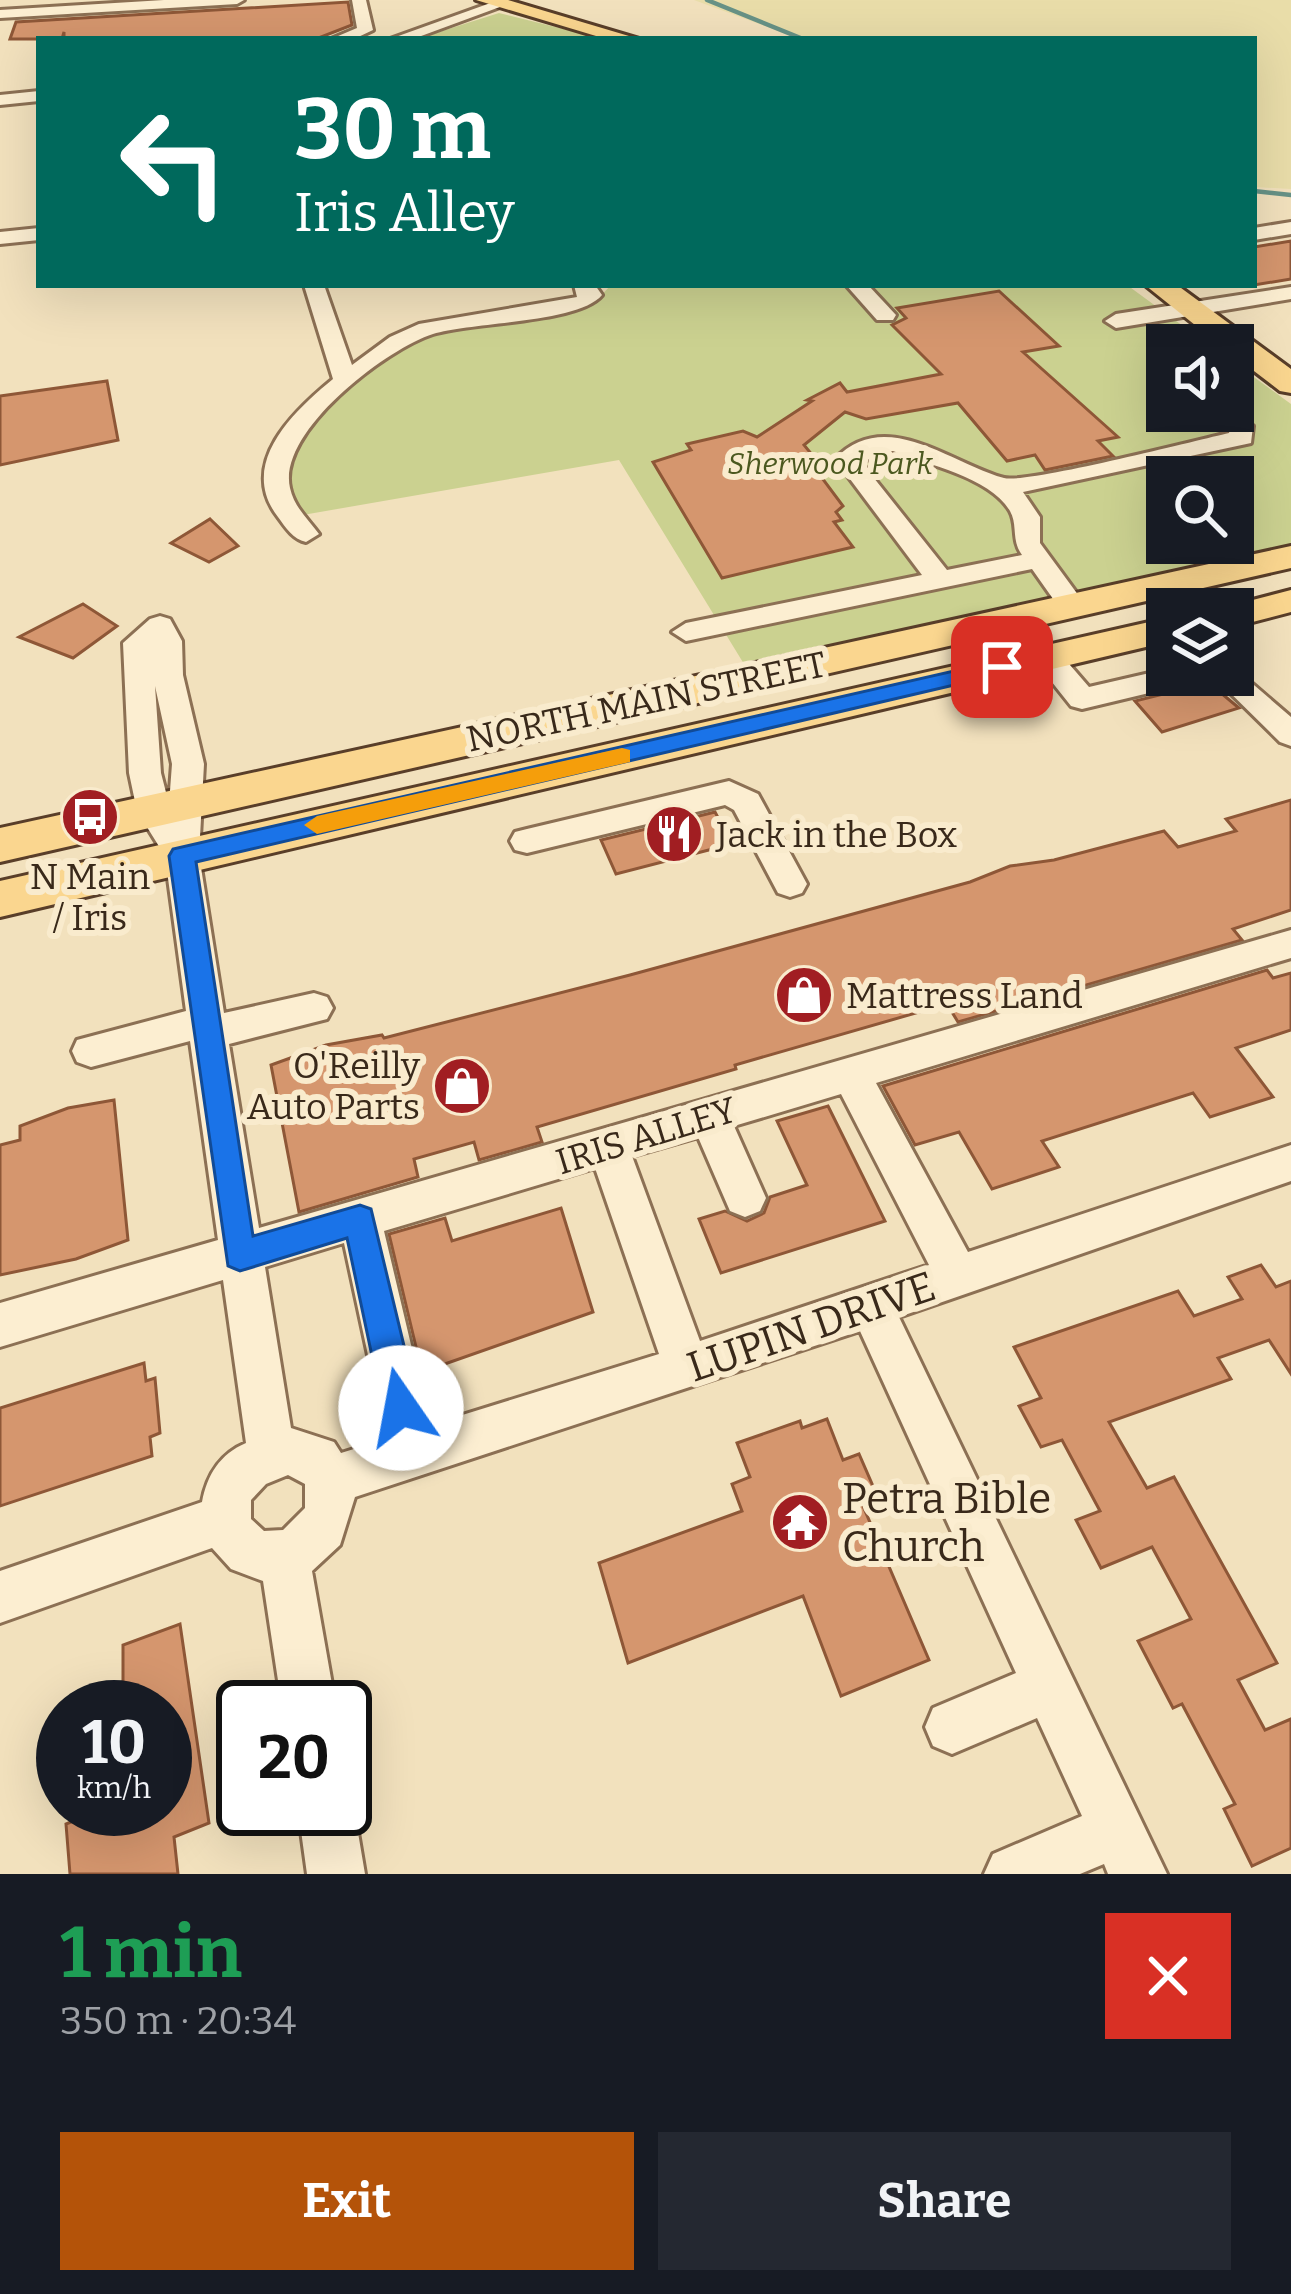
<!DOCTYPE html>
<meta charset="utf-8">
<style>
:root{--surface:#171b24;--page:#242831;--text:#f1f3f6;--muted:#9ea1a6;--accent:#b45309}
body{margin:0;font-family:Bitter,serif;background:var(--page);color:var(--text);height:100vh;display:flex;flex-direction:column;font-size:45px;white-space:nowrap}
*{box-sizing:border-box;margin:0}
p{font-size:39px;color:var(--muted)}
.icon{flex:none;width:66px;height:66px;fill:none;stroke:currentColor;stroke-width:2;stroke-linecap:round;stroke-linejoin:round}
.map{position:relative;height:1874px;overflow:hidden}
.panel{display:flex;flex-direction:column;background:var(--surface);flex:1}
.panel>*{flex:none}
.hud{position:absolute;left:36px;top:36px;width:1221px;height:252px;border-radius:0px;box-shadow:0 12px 48px #0002;background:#00695c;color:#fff;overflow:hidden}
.fabs{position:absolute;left:1146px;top:324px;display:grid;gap:24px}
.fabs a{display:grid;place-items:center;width:108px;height:108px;border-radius:0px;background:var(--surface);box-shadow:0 12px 48px #0002;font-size:60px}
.speed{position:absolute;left:36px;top:1680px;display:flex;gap:24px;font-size:60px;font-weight:700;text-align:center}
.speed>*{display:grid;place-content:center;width:156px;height:156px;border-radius:50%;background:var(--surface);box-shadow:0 12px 48px #0002;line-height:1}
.speed small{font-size:30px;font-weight:400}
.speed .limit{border:6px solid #111;border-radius:18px;background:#fff;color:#111}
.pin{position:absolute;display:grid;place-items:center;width:102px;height:102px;color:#fff;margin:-51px;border-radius:24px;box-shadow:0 6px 18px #0006}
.me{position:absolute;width:132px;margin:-66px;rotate:348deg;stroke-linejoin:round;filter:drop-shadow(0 0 9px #0008)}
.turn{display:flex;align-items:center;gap:42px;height:252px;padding:0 60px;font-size:54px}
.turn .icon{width:156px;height:156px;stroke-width:2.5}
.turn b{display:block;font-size:84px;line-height:102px}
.round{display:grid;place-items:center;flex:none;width:126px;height:126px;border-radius:0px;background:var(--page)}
.summary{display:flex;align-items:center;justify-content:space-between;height:204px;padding:0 60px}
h1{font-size:72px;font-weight:700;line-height:90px;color:#1e9e55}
.button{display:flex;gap:24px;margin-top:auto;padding:24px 60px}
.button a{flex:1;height:138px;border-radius:0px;background:var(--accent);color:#fff;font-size:48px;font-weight:700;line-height:138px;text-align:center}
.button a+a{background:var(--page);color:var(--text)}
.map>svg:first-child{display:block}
.farmland{fill:#e9dda9}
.green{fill:#cbd190;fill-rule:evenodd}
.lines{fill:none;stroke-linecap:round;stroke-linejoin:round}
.stream{stroke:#679286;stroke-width:4.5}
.building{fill:#d5966e;stroke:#8e5737;stroke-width:3}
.minor-casing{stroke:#8c7054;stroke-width:6}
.major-casing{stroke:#593e29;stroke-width:6}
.minor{fill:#fceed1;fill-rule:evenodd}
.major{fill:#fad68f;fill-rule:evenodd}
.route{fill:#1a73e8;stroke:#114b97;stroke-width:3}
.slow{fill:#f59e0b}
.labels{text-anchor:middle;stroke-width:12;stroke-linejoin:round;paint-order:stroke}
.far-park-label{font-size:30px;font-style:italic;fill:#4b581f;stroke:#f9ebcd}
.street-label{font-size:36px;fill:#39291a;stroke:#f9ebcd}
.poi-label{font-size:36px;fill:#39291a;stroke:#f9ebcd;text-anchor:start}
.near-street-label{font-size:42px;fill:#39291a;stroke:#f9ebcd}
.near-poi-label{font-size:42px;fill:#39291a;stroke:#f9ebcd;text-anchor:start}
</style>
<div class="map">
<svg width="1291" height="1874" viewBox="0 0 1291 1874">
<rect width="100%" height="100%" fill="#f2e1bd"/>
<path class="farmland" d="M 694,0 L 1291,0 L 1291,189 L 1254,187 L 1254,39 L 800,39 Z"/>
<g class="green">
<path d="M 499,13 L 604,39 L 417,39 Z"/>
<path d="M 611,285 L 1127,285 L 1209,345 L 1167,345 L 1167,411 L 1233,411 L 1233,362 L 1291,404 L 1291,544 L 744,664 L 619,460 L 297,516 L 270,444 L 315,399 L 421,337 L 593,304 ZM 1167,477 L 1233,477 L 1233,543 L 1167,543 Z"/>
</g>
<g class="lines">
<g class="stream">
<path d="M 707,0 L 803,39"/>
<path d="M 1254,191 L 1291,195"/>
</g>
</g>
<g class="building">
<path d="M 348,2 L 352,25 L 316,39 L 64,39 L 64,32 L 62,39 L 10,39 L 16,22 Z"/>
<path d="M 1291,241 L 1291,279 L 1254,285 L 1254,247 Z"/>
<path d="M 999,291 L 1059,346 L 1023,352 L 1118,437 L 1098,441 L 1113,456 L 1045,470 L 1035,455 L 1007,461 L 958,403 L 866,419 L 845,412 L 804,445 L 827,473 L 819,474 L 843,506 L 836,512 L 842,520 L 834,522 L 853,547 L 722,578 L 653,462 L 691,450 L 687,444 L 743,431 L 757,437 L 812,401 L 807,400 L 840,383 L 847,392 L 941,374 L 892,325 L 906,318 L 897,308 Z"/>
<path d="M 107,381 L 118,440 L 0,465 L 0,396 Z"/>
<path d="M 210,519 L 238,546 L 209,562 L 171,543 Z"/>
<path d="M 83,604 L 117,626 L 73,658 L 19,637 Z"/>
<path d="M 1203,678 L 1239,708 L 1162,732 L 1135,701 L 1196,686 Z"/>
<path d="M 1291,800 L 1291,910 L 1233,929 L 1242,940 L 958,1022 L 947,1004 L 735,1065 L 736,1069 L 537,1127 L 542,1142 L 479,1160 L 474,1142 L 414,1159 L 418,1177 L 299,1212 L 271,1065 L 326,1045 L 382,1035 L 384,1038 L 630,975 L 970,882 L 1010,866 L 1054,860 L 1164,831 L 1178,847 L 1236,831 L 1226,819 Z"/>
<path d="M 715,812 L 732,844 L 616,874 L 601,840 Z"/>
<path d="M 1267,970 L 1273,978 L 1291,973 L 1291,1030 L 1236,1048 L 1273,1097 L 1210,1117 L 1193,1093 L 1042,1141 L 1059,1167 L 992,1189 L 959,1132 L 915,1145 L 883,1086 Z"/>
<path d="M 114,1100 L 128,1240 L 76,1259 L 0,1275 L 0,1145 L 20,1140 L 20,1126 L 68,1108 Z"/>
<path d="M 828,1106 L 885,1221 L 721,1273 L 699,1219 L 725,1211 L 747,1221 L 764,1213 L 770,1197 L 807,1185 L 777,1121 Z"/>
<path d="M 561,1208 L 593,1312 L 422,1372 L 389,1234 L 445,1218 L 452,1241 Z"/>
<path d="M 1261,1265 L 1276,1287 L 1291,1281 L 1291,1374 L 1269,1340 L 1218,1358 L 1231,1379 L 1109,1422 L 1147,1488 L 1174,1477 L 1277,1663 L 1238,1680 L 1265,1730 L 1291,1719 L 1291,1848 L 1252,1866 L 1224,1809 L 1235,1804 L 1182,1704 L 1173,1708 L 1138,1641 L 1191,1619 L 1152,1547 L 1101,1568 L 1076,1520 L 1100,1511 L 1062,1440 L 1041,1447 L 1019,1406 L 1041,1398 L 1014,1347 L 1178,1291 L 1194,1316 L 1242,1299 L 1228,1277 Z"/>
<path d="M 144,1363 L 146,1381 L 155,1378 L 160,1433 L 150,1437 L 152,1456 L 0,1506 L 0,1408 Z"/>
<path d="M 827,1419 L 843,1460 L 859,1454 L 879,1500 L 863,1506 L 929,1660 L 841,1696 L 803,1596 L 628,1663 L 599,1563 L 742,1511 L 732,1484 L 750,1477 L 737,1443 L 800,1421 L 802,1428 Z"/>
<path d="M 180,1624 L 209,1823 L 174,1837 L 178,1874 L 70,1874 L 66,1824 L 102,1809 L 165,1809 L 165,1707 L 123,1707 L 123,1645 Z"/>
</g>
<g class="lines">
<g class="minor-casing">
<g id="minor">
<path d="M 164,0 L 244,0 L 237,4 L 0,18 L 0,10 Z"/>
<path d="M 352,0 L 366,0 L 373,30 L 354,39 L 331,39 L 357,28 Z"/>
<path d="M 496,1 L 508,4 L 413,39 L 390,39 Z"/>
<path d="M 39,91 L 39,101 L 0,105 L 0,95 Z"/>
<path d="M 1291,222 L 1291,234 L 1254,240 L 1254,228 Z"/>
<path d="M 39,228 L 39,240 L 0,244 L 0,232 Z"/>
<path d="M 304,285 L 324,285 L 352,365 L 390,337 L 419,324 L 577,297 L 574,285 L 595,285 L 602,295 C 579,323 472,322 433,334 C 386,349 277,432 290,488 C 294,507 308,519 319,534 L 306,542 C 293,539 286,528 278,517 C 237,464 294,411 333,379 Z"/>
<path d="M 846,285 L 868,285 L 896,315 L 893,320 L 877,320 Z"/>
<path d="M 1291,287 L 1291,299 L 1116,328 L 1105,321 L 1116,314 Z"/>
<path d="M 1241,419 L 1253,426 L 1251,443 L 1023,492 L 1040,517 L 1040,543 L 1087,607 L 1083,613 L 1063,613 L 1032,569 L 686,641 L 672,632 L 686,623 L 922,575 L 835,459 C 885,406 950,463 1004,478 C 1026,484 1194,441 1229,433 L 1232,421 ZM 883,451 L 893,451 C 928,465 990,477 1010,511 C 1018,525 1011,540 1022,555 L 947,570 L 862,463 Z"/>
<path d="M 160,616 L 170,619 L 182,641 L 183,675 L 204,764 L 199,855 L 224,1013 L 314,993 L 327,997 L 333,1008 L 327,1019 L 229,1044 L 259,1228 L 1291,930 L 1291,958 L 876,1083 L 968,1252 L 1291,1145 L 1291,1181 L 899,1317 L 1167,1874 L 1108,1874 L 1104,1864 L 1080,1874 L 984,1874 L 993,1854 L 1082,1816 L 1037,1718 L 952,1754 L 933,1746 L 925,1727 L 933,1708 L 1016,1673 L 860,1331 L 355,1497 L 340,1545 L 312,1571 L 336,1707 L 282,1707 L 263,1581 L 231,1569 L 212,1548 L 0,1623 L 0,1571 L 202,1502 C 207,1475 220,1454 246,1443 L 223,1280 L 0,1347 L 0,1303 L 218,1240 L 190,1041 L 91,1067 L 77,1062 L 72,1051 L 77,1040 L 186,1011 L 165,856 L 137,811 L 129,773 L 123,643 L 150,619 ZM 155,686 L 172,764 L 169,804 L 161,773 ZM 841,1094 L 929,1265 L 700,1341 L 632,1156 L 698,1137 L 730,1211 L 745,1217 L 760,1211 L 766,1198 L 734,1126 ZM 595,1168 L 659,1354 L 430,1425 L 384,1231 ZM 344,1243 L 386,1439 L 341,1453 L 334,1442 L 291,1428 L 265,1267 ZM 288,1475 L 305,1484 L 305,1508 L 283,1530 L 264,1531 L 251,1519 L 251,1500 L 266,1484 Z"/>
<path d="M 1047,648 L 1057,650 L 1089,687 L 1167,669 L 1167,675 L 1199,675 L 1195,682 L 1082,709 L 1071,706 L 1032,657 Z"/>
<path d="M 1233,667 L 1291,717 L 1291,746 L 1280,742 L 1212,675 L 1233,675 Z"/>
<path d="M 729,781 L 758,794 L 807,884 L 802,893 L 790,897 L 778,893 L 734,810 L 725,805 L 527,853 L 515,850 L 510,841 L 515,832 L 527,829 Z"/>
<path d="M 345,1789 L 354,1809 L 365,1874 L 307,1874 L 298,1809 L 345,1809 Z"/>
</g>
</g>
<g class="major-casing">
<g id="major">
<path d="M 476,0 L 508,0 L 639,39 L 606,39 Z"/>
<path d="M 1145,285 L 1177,285 L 1291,369 L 1291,393 L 1280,391 L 1233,355 L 1233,345 L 1220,345 Z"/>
<path d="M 1291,546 L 1291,568 L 0,862 L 0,828 Z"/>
<path d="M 1291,590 L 1291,612 L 1233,627 L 1233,609 L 1218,609 Z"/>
<path d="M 1167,618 L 1167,642 L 0,917 L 0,881 Z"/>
</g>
</g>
<use href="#minor" class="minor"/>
<use href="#major" class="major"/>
</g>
<path class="route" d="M 1002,660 L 1013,667 L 1010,672 L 196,862 L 253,1236 L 360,1205 L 371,1209 L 419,1408 L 414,1420 L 401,1425 L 389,1420 L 383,1408 L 347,1238 L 240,1271 L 228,1266 L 169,856 L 173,849 Z"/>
<path class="slow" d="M 622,748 L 630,750 L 630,762 L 317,834 L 304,825 L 317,816 Z"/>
<defs>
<g id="bus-disc" transform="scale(3)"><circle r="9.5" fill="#a11e22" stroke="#f9ebcd"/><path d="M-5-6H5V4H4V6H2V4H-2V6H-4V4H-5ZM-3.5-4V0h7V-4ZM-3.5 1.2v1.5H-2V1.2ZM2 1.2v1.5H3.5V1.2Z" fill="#fff"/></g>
<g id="restaurant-disc" transform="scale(3)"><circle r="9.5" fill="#a11e22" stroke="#f9ebcd"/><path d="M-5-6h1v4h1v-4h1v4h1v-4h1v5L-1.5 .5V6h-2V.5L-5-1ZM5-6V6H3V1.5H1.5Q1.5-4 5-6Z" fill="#fff"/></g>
<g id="shop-disc" transform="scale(3)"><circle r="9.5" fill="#a11e22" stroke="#f9ebcd"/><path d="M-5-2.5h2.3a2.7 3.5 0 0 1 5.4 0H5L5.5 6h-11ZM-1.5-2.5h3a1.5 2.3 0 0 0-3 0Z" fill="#fff"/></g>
<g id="temple-disc" transform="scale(3)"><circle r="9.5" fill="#a11e22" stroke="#f9ebcd"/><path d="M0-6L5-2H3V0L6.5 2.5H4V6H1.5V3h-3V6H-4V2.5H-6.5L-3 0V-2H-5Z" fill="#fff"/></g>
</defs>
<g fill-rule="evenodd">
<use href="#bus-disc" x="90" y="817"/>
<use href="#restaurant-disc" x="674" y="834"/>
<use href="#shop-disc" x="804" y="995"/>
<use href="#shop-disc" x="462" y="1086"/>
<use href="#temple-disc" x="800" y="1522"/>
</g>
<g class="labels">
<g class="far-park-label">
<text x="830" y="474">Sherwood Park</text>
</g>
<g class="street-label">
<text transform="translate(646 701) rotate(-12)" y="13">NORTH MAIN STREET</text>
<text transform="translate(646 1135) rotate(-17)" y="13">IRIS ALLEY</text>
</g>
<g class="poi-label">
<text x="716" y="847">Jack in the Box</text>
<text x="90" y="889" text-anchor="middle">N Main<tspan x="90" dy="41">/ Iris</tspan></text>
<text x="846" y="1008">Mattress Land</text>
<text x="420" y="1078" text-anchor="end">O'Reilly<tspan x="420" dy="41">Auto Parts</tspan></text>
</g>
<g class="near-street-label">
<text transform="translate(811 1326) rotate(-19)" y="15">LUPIN DRIVE</text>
</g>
<g class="near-poi-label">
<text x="842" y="1513">Petra Bible<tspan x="842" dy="48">Church</tspan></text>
</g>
</g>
</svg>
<div class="fabs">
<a><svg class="icon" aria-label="sound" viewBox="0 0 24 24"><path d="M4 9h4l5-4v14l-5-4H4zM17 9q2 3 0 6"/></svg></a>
<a><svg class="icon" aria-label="search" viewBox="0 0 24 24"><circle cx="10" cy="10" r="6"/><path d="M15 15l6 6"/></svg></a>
<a><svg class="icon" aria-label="layers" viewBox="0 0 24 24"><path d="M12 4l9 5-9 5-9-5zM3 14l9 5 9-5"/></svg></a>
</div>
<div class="speed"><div>10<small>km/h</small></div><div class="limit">20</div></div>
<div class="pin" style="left:1002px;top:667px;background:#d93025"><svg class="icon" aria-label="arrive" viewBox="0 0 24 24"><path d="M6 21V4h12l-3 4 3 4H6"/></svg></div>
<svg class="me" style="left:401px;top:1408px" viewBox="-20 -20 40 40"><circle r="19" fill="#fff"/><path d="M0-13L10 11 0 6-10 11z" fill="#1a73e8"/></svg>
<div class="hud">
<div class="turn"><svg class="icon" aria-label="left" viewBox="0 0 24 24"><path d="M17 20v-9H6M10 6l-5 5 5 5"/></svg><div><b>30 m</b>Iris Alley</div></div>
</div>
</div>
<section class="panel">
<div class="summary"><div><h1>1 min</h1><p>350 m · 20:34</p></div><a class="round" style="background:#d93025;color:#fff"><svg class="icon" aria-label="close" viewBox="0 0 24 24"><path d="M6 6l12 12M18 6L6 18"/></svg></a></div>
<div class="button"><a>Exit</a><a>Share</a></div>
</section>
